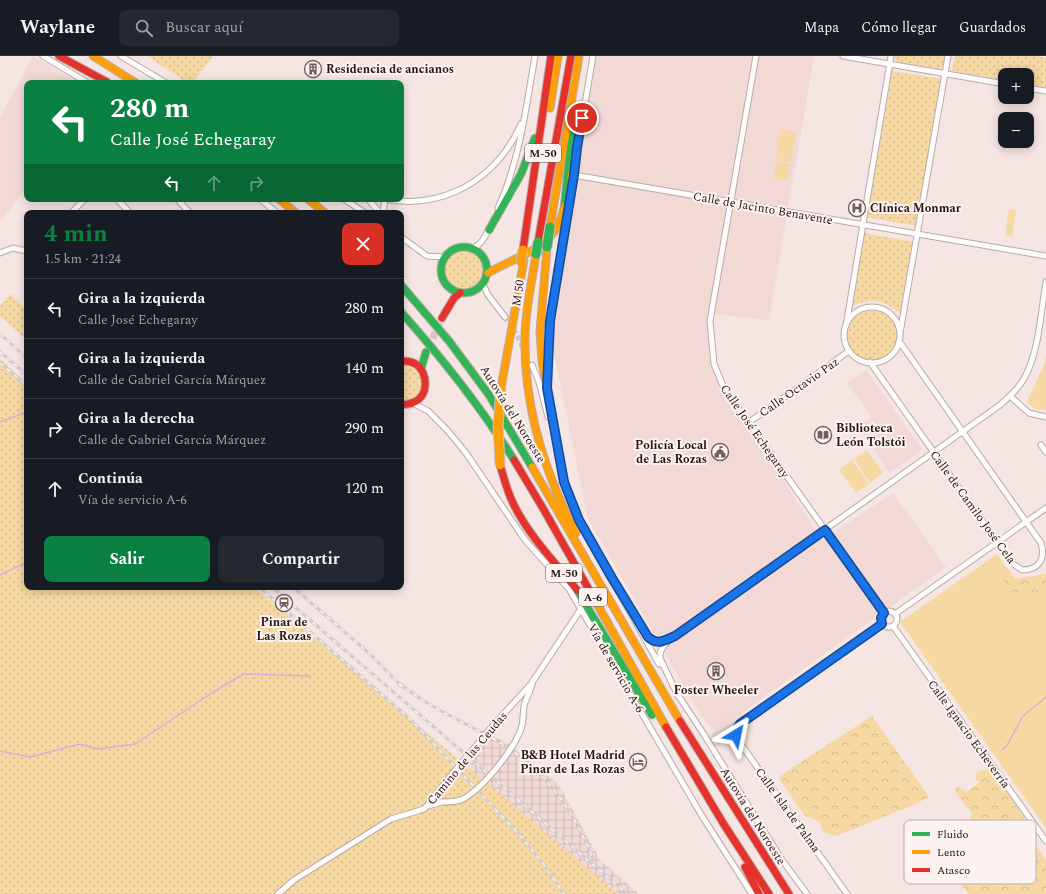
<!DOCTYPE html>
<html lang="es">
<meta charset="utf-8">
<style>
:root{--surface:#171b24;--page:#242831;--text:#f1f3f6;--muted:#9ea1a6;--line:#363941;--accent:#0b8043}
body{margin:0;font-family:Spectral,serif;background:var(--page);color:var(--text);height:100vh;display:flex;flex-direction:column;font-size:15px;white-space:nowrap}
*{box-sizing:border-box;margin:0}
p{font-size:13px;color:var(--muted)}
.icon{flex:none;width:22px;height:22px;fill:none;stroke:currentColor;stroke-width:2;stroke-linecap:round;stroke-linejoin:round}
.map{position:relative;flex:1;overflow:hidden}
.details{position:absolute;left:24px;top:154px;width:380px;height:380px;display:flex;flex-direction:column;background:var(--surface);border-radius:8px;box-shadow:0 2px 10px #0003}
.details>*{flex:none}
.top-card{position:absolute;left:24px;top:24px;width:380px;height:122px;border-radius:8px;box-shadow:0 2px 10px #0003;background:#0b8043;color:#fff;overflow:hidden}
.controls{position:absolute;left:998px;top:12px;display:grid;gap:8px}
.controls a{display:grid;place-items:center;width:36px;height:36px;border-radius:8px;background:var(--surface);box-shadow:0 2px 10px #0003;font-size:20px}
.pin{position:absolute;display:grid;place-items:center;width:34px;height:34px;color:#fff;margin:-17px;border:2px solid #fff;border-radius:50%;box-shadow:0 1px 4px #0007}
.me{position:absolute;width:44px;margin:-22px;rotate:35deg;stroke-linejoin:round;filter:drop-shadow(0 0 3px #0008)}
.turn{display:flex;align-items:center;gap:14px;height:84px;padding:0 20px;font-size:18px}
.turn .icon{width:52px;height:52px;stroke-width:2.5}
.turn b{display:block;font-size:28px;line-height:34px}
.lanes{display:flex;align-items:center;height:38px;padding:0 20px;background:#0003;justify-content:center;gap:20px;direction:ltr}
.lanes .off{opacity:.35}
.round{display:grid;place-items:center;flex:none;width:42px;height:42px;border-radius:8px;background:var(--page)}
.head{display:flex;align-items:center;justify-content:space-between;height:68px;padding:0 20px}
h1{font-size:24px;font-weight:700;line-height:30px;color:var(--accent)}
.cta{display:flex;gap:8px;margin-top:auto;padding:8px 20px}
.cta a{flex:1;height:46px;border-radius:8px;background:var(--accent);color:#fff;font-size:16px;font-weight:700;line-height:46px;text-align:center}
.cta a+a{background:var(--page);color:var(--text)}
ul{padding:0;list-style:none}
li{display:flex;align-items:center;gap:12px;height:60px;padding:0 20px;border-top:1px solid var(--line)}
li div{flex:1}
li b{display:block;font-size:15px}
li em{font-style:normal}
header{display:flex;align-items:center;gap:24px;box-sizing:border-box;height:56px;padding:0 20px;background:var(--surface);border-bottom:1px solid var(--line)}
header strong{font-size:19px}
nav{display:flex;gap:22px;margin-inline-start:auto;font-size:14px}
.search{width:280px;height:36px;background:var(--page);display:flex;align-items:center;gap:10px;box-sizing:border-box;padding:0 14px;border-radius:8px;color:var(--muted);font-size:15px}
.map>svg:first-child{display:block}
.built{fill:#f3d9d5}
.industrial{fill:url(#industrial-grid)}
.grass{fill:#f5d8a2}
.forest{fill:url(#forest-crowns)}
.park{fill:url(#park-dots)}
.lines{fill:none;stroke-linecap:round;stroke-linejoin:round}
.stream{stroke:#e1aadb;stroke-width:1.5}
.street-tunnel{stroke:#d6c6c4;stroke-width:5;stroke-dasharray:5 2.5;stroke-linecap:butt}
.secondary-tunnel{stroke:#d6c6c4;stroke-width:7;stroke-dasharray:7 3.5;stroke-linecap:butt}
.street-casing{stroke:#baaaa8;stroke-width:7}
.fast-casing{stroke:#baaaa8;stroke-width:9}
.slow-casing{stroke:#baaaa8;stroke-width:9}
.jam-casing{stroke:#baaaa8;stroke-width:9}
.street{stroke:#fefbfb;stroke-width:5}
.fast{stroke:#30b455;stroke-width:7}
.slow{stroke:#ff9f0a;stroke-width:7}
.jam{stroke:#e5322d;stroke-width:7}
.rail-casing{stroke:#d0cccb;stroke-width:3}
.rail{stroke:#fcf2f0;stroke-width:1.5;stroke-dasharray:4.5;stroke-linecap:butt}
.street-bridge-casing{stroke:#baaaa8;stroke-width:7;stroke-linecap:butt}
.fast-bridge-casing{stroke:#cbc2c1;stroke-width:11;stroke-linecap:butt}
.slow-bridge-casing{stroke:#cbc2c1;stroke-width:11;stroke-linecap:butt}
.street-bridge{stroke:#fefbfb;stroke-width:5}
.fast-bridge{stroke:#30b455;stroke-width:9}
.slow-bridge{stroke:#ff9f0a;stroke-width:9}
.route-casing{stroke:#114b97;stroke-width:10}
.route{stroke:#1a73e8;stroke-width:7}
.labels{text-anchor:middle;stroke-width:4;stroke-linejoin:round;paint-order:stroke}
.shield{fill:#fcf2f0;stroke:#665855;stroke-width:1}
.shield-label{font-size:11px;font-weight:bold;fill:#261613}
.poi-label{font-size:12px;font-weight:bold;fill:#261613;stroke:#fcf2f0;text-anchor:start}
.street-label{font-size:12px;fill:#261613;stroke:#fcf2f0}
.key{fill:#fcf2f0;stroke:#bcb0ae;stroke-width:1}
.key-label{font-size:11px;fill:#261613}
</style>
<header>
<strong>Waylane</strong>
<div class="search"><svg class="icon" aria-label="search" viewBox="0 0 24 24"><circle cx="10" cy="10" r="6"/><path d="M15 15l6 6"/></svg>Buscar aquí</div>
<nav><a>Mapa</a><a>Cómo llegar</a><a>Guardados</a></nav>
</header>
<div class="map">
<svg width="1046" height="838" viewBox="0 0 1046 838">
<defs>
<pattern id="industrial-grid" width="8" height="8" patternUnits="userSpaceOnUse"><rect width="8" height="8" fill="#f3d9d5"/><path d="M0 4h8M4 0v8" fill="none" stroke="#d0bab6"/></pattern>
<pattern id="forest-crowns" width="20" height="18" patternUnits="userSpaceOnUse"><rect width="20" height="18" fill="#f5d8a2"/><path d="M2 6a3 3 0 1 1 6 0M12 15a3 3 0 1 1 6 0" fill="none" stroke="#d2b98b"/></pattern>
<pattern id="park-dots" width="8" height="8" patternUnits="userSpaceOnUse"><rect width="8" height="8" fill="#f5d8a2"/><path d="M2 2h.1M6 6h.1" fill="none" stroke="#d2b98b" stroke-width="1.8" stroke-linecap="round"/></pattern>
</defs>
<rect width="100%" height="100%" fill="#f5e5e3"/>
<g class="built">
<path d="M 33,0 L 79,27 L 27,27 L 27,130 L 2,164 L 0,163 L 0,61 Z"/>
<path d="M 595,0 L 814,0 L 769,264 L 708,257 L 715,318 L 822,484 L 893,437 L 946,511 L 716,675 L 704,664 L 692,644 L 588,463 L 550,278 L 578,92 Z"/>
<path d="M 866,314 L 922,393 L 922,394 L 890,417 L 858,370 L 872,361 L 847,327 Z"/>
</g>
<path class="industrial" d="M 488,677 L 510,689 L 559,729 L 600,804 L 639,838 L 533,838 L 447,728 Z"/>
<g class="grass">
<path d="M 781,73 L 796,76 L 791,106 L 776,104 Z"/>
<path d="M 776,106 L 790,108 L 787,124 L 773,122 Z"/>
<path d="M 1009,153 L 1016,154 L 1012,181 L 1005,180 Z"/>
<path d="M 1046,300 L 1046,354 L 1035,353 L 1027,346 L 1044,309 Z"/>
<path d="M 867,394 L 883,417 L 870,427 L 854,403 Z"/>
<path d="M 852,404 L 869,428 L 856,437 L 839,414 Z"/>
<path d="M 997,498 L 1015,523 L 1046,518 L 1046,772 L 900,566 Z"/>
</g>
<g class="forest">
<path d="M 1010,516 L 1015,523 L 1046,518 L 1046,542 L 1039,542 L 1036,534 C 1028,539 1013,547 1005,539 L 1004,522 Z"/>
<path d="M 872,660 L 929,741 L 913,749 L 836,780 L 823,776 L 820,766 L 804,759 L 779,722 L 787,715 Z"/>
<path d="M 985,713 L 993,715 L 1025,763 C 1015,769 1000,783 987,778 C 984,777 982,774 979,772 L 972,772 L 970,764 L 972,758 L 955,735 L 957,730 L 967,736 L 980,726 L 975,723 L 977,717 Z"/>
<path d="M 998,784 L 1032,784 L 1046,804 L 1046,838 L 969,838 L 953,819 L 958,812 L 961,803 L 967,799 L 970,808 L 974,811 L 985,802 L 988,793 Z"/>
</g>
<g class="park">
<path d="M 147,0 L 213,0 L 193,27 L 188,27 Z"/>
<path d="M 894,0 L 945,0 L 943,10 L 939,13 L 897,6 L 895,3 Z"/>
<path d="M 955,0 L 1035,0 L 1046,2 L 1046,31 L 1027,28 L 1027,19 L 1005,19 L 1005,24 L 952,15 Z"/>
<path d="M 891,15 L 941,23 L 916,170 L 867,161 Z"/>
<path d="M 864,177 L 913,186 L 901,259 C 887,244 870,240 852,251 Z"/>
<circle cx="464" cy="214" r="20"/>
<path d="M 11,238 L 27,255 L 27,284 L 0,260 L 0,249 Z"/>
<circle cx="872" cy="279" r="25"/>
<path d="M 0,303 L 27,328 L 27,531 L 254,531 L 618,838 L 0,838 Z"/>
<path d="M 401,310 C 428,306 429,348 401,344 Z"/>
</g>
<g class="lines">
<g class="stream">
<path d="M 0,366 L 27,356"/>
<path d="M 0,519 L 27,506"/>
<path d="M 1002,694 L 1006,691 L 1023,660 L 1046,641"/>
<path d="M 0,695 L 30,701 L 80,688 L 98,693 L 135,688 L 213,636 L 244,618 L 310,620"/>
</g>
<path class="street-tunnel" d="M 505,261 L 517,279 L 523,292"/>
<path class="secondary-tunnel" d="M 428,292 L 442,262"/>
<g class="street-casing">
<g id="street">
<path d="M 43,0 L 88,27"/>
<path d="M 121,0 L 166,27"/>
<path d="M 756,0 L 710,265 L 714,308 L 724,332 L 884,557"/>
<path d="M 843,0 L 1005,28"/>
<path d="M 1027,32 L 1046,35"/>
<path d="M 577,95 L 593,0"/>
<path d="M 574,119 L 1046,200"/>
<path d="M 117,143 L 130,157"/>
<path d="M 177,143 L 190,157"/>
<path d="M 260,143 L 277,157"/>
<path d="M 344,143 L 365,157"/>
<path d="M 368,143 L 380,157"/>
<path d="M 498,152 C 520,104 526,51 535,0"/>
<path d="M 71,157 L 85,143"/>
<path d="M 383,157 L 385,143 C 436,153 484,130 511,87 C 515,81 518,74 521,68"/>
<path d="M 401,181 L 427,200 L 445,201"/>
<path d="M 473,192 C 481,189 486,180 489,172"/>
<path d="M 0,197 L 13,192 L 27,195"/>
<path d="M 483,228 L 488,239 L 505,261"/>
<circle cx="872" cy="279" r="28"/>
<path d="M 846,270 L 891,0"/>
<path d="M 900,277 L 948,0"/>
<path d="M 870,306 L 1012,507 L 1022,514 C 1038,514 1046,504 1041,487 L 899,285"/>
<path d="M 532,309 L 539,326 L 548,361"/>
<path d="M 547,317 L 549,277 L 552,253 L 574,119"/>
<path d="M 1010,340 L 1029,357 L 1046,361"/>
<path d="M 413,347 L 428,355 L 448,375 L 466,397 L 525,484 L 569,533 L 702,760 L 752,838"/>
<path d="M 748,367 L 849,295"/>
<path d="M 1041,389 L 1046,396"/>
<path d="M 564,425 L 579,464 L 659,608"/>
<circle cx="889" cy="563" r="8"/>
<path d="M 895,558 L 1046,452"/>
<path d="M 893,570 L 1046,785"/>
<path d="M 646,577 C 653,590 659,586 671,582"/>
<path d="M 678,639 L 703,677 L 782,804 L 807,838"/>
<path d="M 678,640 L 660,602 C 659,591 668,586 675,580 L 1000,349 C 1010,340 1019,332 1025,321 C 1039,295 1041,255 1046,226"/>
<path d="M 523,662 L 524,649 L 532,629"/>
<path d="M 490,673 L 531,628 L 581,553"/>
<path d="M 428,750 L 442,746"/>
<path d="M 278,838 L 294,824 L 391,763 L 424,753 L 453,717"/>
<path d="M 847,838 L 738,684 L 736,675 L 740,669 L 882,568"/>
</g>
</g>
<g class="fast-casing">
<g id="fast">
<path d="M 564,154 L 573,64"/>
<path d="M 489,174 L 521,118 L 535,82"/>
<circle cx="464" cy="214" r="23"/>
<path d="M 401,229 L 449,285 L 489,339 L 532,411"/>
<path d="M 401,256 C 442,302 481,351 514,404"/>
<path d="M 421,313 L 426,296"/>
<path d="M 577,534 L 652,659"/>
</g>
</g>
<g class="slow-casing">
<g id="slow">
<path d="M 93,0 L 136,27"/>
<path d="M 550,52 L 558,0"/>
<path d="M 571,122 L 577,92"/>
<path d="M 279,143 L 296,157"/>
<path d="M 308,143 L 325,157"/>
<path d="M 550,171 L 579,0"/>
<path d="M 547,191 L 540,276 L 542,305 L 564,426"/>
<path d="M 536,198 C 532,226 525,254 525,282 C 524,351 544,416 576,477"/>
<path d="M 488,217 C 508,205 540,195 554,176 C 560,168 562,159 565,150"/>
<path d="M 501,332 L 524,204"/>
<path d="M 532,411 L 680,665"/>
<path d="M 592,539 L 666,671"/>
</g>
</g>
<g class="jam-casing">
<g id="jam">
<path d="M 59,0 L 107,26"/>
<path d="M 538,186 L 571,0"/>
<path d="M 523,194 L 551,0"/>
<path d="M 442,262 L 454,242 L 460,237"/>
<path d="M 401,305 C 404,305 408,305 411,306 C 426,310 430,333 419,343 C 414,348 408,348 401,349"/>
<path d="M 514,404 L 544,454 L 592,539"/>
<path d="M 500,409 C 504,422 507,435 513,447 C 528,479 555,506 577,534"/>
<path d="M 680,665 L 789,838"/>
<path d="M 666,671 L 723,767 L 769,838"/>
<path d="M 745,811 L 759,838"/>
</g>
</g>
<use href="#street" class="street"/>
<use href="#fast" class="fast"/>
<use href="#slow" class="slow"/>
<use href="#jam" class="jam"/>
<g class="rail-casing">
<g id="rail">
<path d="M 0,278 L 27,302"/>
<path d="M 0,296 L 27,319"/>
<path d="M 0,307 L 27,330"/>
<path d="M 259,531 L 410,663 L 518,777 L 541,805 L 564,838"/>
<path d="M 272,531 L 627,838"/>
<path d="M 293,531 L 370,598 L 402,631"/>
<path d="M 399,627 C 429,652 465,666 499,686 C 545,714 573,753 593,803"/>
</g>
</g>
<use href="#rail" class="rail"/>
<g class="street-bridge-casing">
<g id="street-bridge">
<path d="M 453,717 L 490,673"/>
<path d="M 442,746 C 449,746 457,746 463,743 C 483,732 523,685 523,662"/>
</g>
</g>
<g class="fast-bridge-casing">
<g id="fast-bridge">
<path d="M 547,191 L 550,171"/>
<path d="M 536,198 L 538,186"/>
</g>
</g>
<g class="slow-bridge-casing">
<g id="slow-bridge">
<path d="M 521,206 L 523,194"/>
<path d="M 500,409 L 498,370 L 501,332"/>
</g>
</g>
<use href="#street-bridge" class="street-bridge"/>
<use href="#fast-bridge" class="fast-bridge"/>
<use href="#slow-bridge" class="slow-bridge"/>
</g>
<g class="lines">
<g class="route-casing">
<path id="route" d="M 582,62 L 577,92 L 574,119 L 550,265 L 547,332 L 564,426 L 579,464 L 612,522 L 648,581 C 658,590 665,584 675,580 L 825,474 L 884,557 L 881,562 L 882,568 L 740,668 L 736,674 L 736,679"/>
</g>
<use href="#route" class="route"/>
</g>
<defs>
<g id="building-ring" transform="scale(0.9)"><circle r="9.5" fill="#fcf2f0" stroke="#6e5e5c" stroke-width="1.5"/><path d="M-4-6H4V6H1V3H-1V6H-4ZM-2.5-4.3h1.7v1.8h-1.7ZM.8-4.3h1.7v1.8H.8ZM-2.5-1h1.7V.8h-1.7ZM.8-1h1.7V.8H.8Z" fill="#6e5e5c"/></g>
<g id="hospital-ring" transform="scale(0.9)"><circle r="9.5" fill="#fcf2f0" stroke="#6e5e5c" stroke-width="1.5"/><path d="M-5-5h3v3.5h4V-5h3V5h-3V1.5h-4V5h-3Z" fill="#6e5e5c"/></g>
<g id="library-ring" transform="scale(0.9)"><circle r="9.5" fill="#fcf2f0" stroke="#6e5e5c" stroke-width="1.5"/><path d="M-6-4Q-3-5.5-.7-3.5V5Q-3 3-6 4ZM6-4Q3-5.5 .7-3.5V5Q3 3 6 4Z" fill="#6e5e5c"/></g>
<g id="civic-ring" transform="scale(0.9)"><circle r="9.5" fill="#fcf2f0" stroke="#6e5e5c" stroke-width="1.5"/><path d="M-.6-6.5H3V-4.5H.6V-3L4-1V1h2V6H-6V1h2V-1L-.6-3ZM-1.2 2.5V6h2.4V2.5Z" fill="#6e5e5c"/></g>
<g id="station-ring" transform="scale(0.9)"><circle r="9.5" fill="#fcf2f0" stroke="#6e5e5c" stroke-width="1.5"/><path d="M-3-6H3Q5-6 5-4V2Q5 4 3 4L4.5 6H3L1.5 4h-3L-3 6H-4.5L-3 4Q-5 4-5 2V-4Q-5-6-3-6ZM-3.5-4v3h7v-3ZM-3.5 1v1.5H-2V1ZM2 1v1.5H3.5V1Z" fill="#6e5e5c"/></g>
<g id="hotel-ring" transform="scale(0.9)"><circle r="9.5" fill="#fcf2f0" stroke="#6e5e5c" stroke-width="1.5"/><path d="M-6-4.5h1.5V1H6V5H4.5V3h-9V5H-6ZM-4 0a1.8 1.8 0 1 1 3.6 0ZM.5 0V-2.5h3Q6-2.5 6 0Z" fill="#6e5e5c"/></g>
</defs>
<g fill-rule="evenodd">
<use href="#building-ring" x="313" y="13"/>
<use href="#hospital-ring" x="857" y="152"/>
<use href="#library-ring" x="823" y="379"/>
<use href="#civic-ring" x="720" y="396"/>
<use href="#station-ring" x="284" y="547"/>
<use href="#building-ring" x="716" y="615"/>
<use href="#hotel-ring" x="638" y="706"/>
</g>
<g class="labels">
<g class="shield">
<rect x="525" y="88" width="36" height="18" rx="3"/>
<rect x="546" y="508" width="36" height="18" rx="3"/>
<rect x="579" y="532" width="28" height="18" rx="3"/>
</g>
<g class="shield-label">
<text x="543" y="101">M-50</text>
<text x="564" y="521">M-50</text>
<text x="593" y="545">A-6</text>
</g>
<g class="poi-label">
<text x="326" y="17">Residencia de ancianos</text>
<text x="870" y="156">Clínica Monmar</text>
<text x="836" y="376">Biblioteca<tspan x="836" dy="14">León Tolstói</tspan></text>
<text x="707" y="393" text-anchor="end">Policía Local<tspan x="707" dy="14">de Las Rozas</tspan></text>
<text x="284" y="570" text-anchor="middle">Pinar de<tspan x="284" dy="14">Las Rozas</tspan></text>
<text x="716" y="638" text-anchor="middle">Foster Wheeler</text>
<text x="625" y="703" text-anchor="end">B&amp;B Hotel Madrid<tspan x="625" dy="14">Pinar de Las Rozas</tspan></text>
</g>
<g class="street-label">
<text transform="translate(763 152) rotate(10)" y="4">Calle de Jacinto Benavente</text>
<text transform="translate(518 237) rotate(-82)" y="4">M 50</text>
<text transform="translate(799 331) rotate(-35)" y="4">Calle Octavio Paz</text>
<text transform="translate(513 358) rotate(58)" y="4">Autovía del Noroeste</text>
<text transform="translate(755 375) rotate(55)" y="4">Calle José Echegaray</text>
<text transform="translate(973 451) rotate(54)" y="4">Calle de Camilo José Cela</text>
<text transform="translate(616 612) rotate(60)" y="4">Vía de servicio A-6</text>
<text transform="translate(969 678) rotate(54)" y="4">Calle Ignacio Echeverría</text>
<text transform="translate(467 702) rotate(-50)" y="4">Camino de las Ceudas</text>
<text transform="translate(788 754) rotate(54)" y="4">Calle Isla de Palma</text>
<text transform="translate(753 760) rotate(58)" y="4">Autovía del Noroeste</text>
</g>
</g>
<rect x="904" y="764" width="132" height="64" rx="6" class="key"/>
<rect x="912" y="776" width="18" height="4" fill="#30b455"/>
<rect x="912" y="794" width="18" height="4" fill="#ff9f0a"/>
<rect x="912" y="812" width="18" height="4" fill="#e5322d"/>
<g class="key-label">
<text x="937" y="782">Fluido</text>
<text x="937" y="800">Lento</text>
<text x="937" y="818">Atasco</text>
</g>
</svg>
<div class="controls">
<a>+</a>
<a>−</a>
</div>
<div class="pin" style="left:582px;top:62px;background:#d93025"><svg class="icon" aria-label="arrive" viewBox="0 0 24 24"><path d="M6 21V4h12l-3 4 3 4H6"/></svg></div>
<svg class="me" style="left:736px;top:679px" viewBox="-20 -20 40 40"><path d="M0-17L14 15 0 8-14 15z" fill="#1a73e8" stroke="#fff" stroke-width="4"/></svg>
<div class="top-card">
<div class="turn"><svg class="icon" aria-label="left" viewBox="0 0 24 24"><path d="M17 20v-9H6M10 6l-5 5 5 5"/></svg><div><b>280 m</b>Calle José Echegaray</div></div>
<div class="lanes"><svg class="icon" aria-label="left" viewBox="0 0 24 24"><path d="M17 20v-9H6M10 6l-5 5 5 5"/></svg><svg class="icon off" aria-label="ahead" viewBox="0 0 24 24"><path d="M12 20V5M6 11l6-6 6 6"/></svg><svg class="icon off" aria-label="right" viewBox="0 0 24 24"><path d="M7 20v-9h11M14 6l5 5-5 5"/></svg></div>
</div>
<section class="details">
<div class="head"><div><h1>4 min</h1><p>1.5 km · 21:24</p></div><a class="round" style="background:#d93025;color:#fff"><svg class="icon" aria-label="close" viewBox="0 0 24 24"><path d="M6 6l12 12M18 6L6 18"/></svg></a></div>
<ul>
<li><svg class="icon" aria-label="left" viewBox="0 0 24 24"><path d="M17 20v-9H6M10 6l-5 5 5 5"/></svg><div><b>Gira a la izquierda</b><p>Calle José Echegaray</p></div><em>280 m</em></li>
<li><svg class="icon" aria-label="left" viewBox="0 0 24 24"><path d="M17 20v-9H6M10 6l-5 5 5 5"/></svg><div><b>Gira a la izquierda</b><p>Calle de Gabriel García Márquez</p></div><em>140 m</em></li>
<li><svg class="icon" aria-label="right" viewBox="0 0 24 24"><path d="M7 20v-9h11M14 6l5 5-5 5"/></svg><div><b>Gira a la derecha</b><p>Calle de Gabriel García Márquez</p></div><em>290 m</em></li>
<li><svg class="icon" aria-label="ahead" viewBox="0 0 24 24"><path d="M12 20V5M6 11l6-6 6 6"/></svg><div><b>Continúa</b><p>Vía de servicio A-6</p></div><em>120 m</em></li>
</ul>
<div class="cta"><a>Salir</a><a>Compartir</a></div>
</section>
</div>
